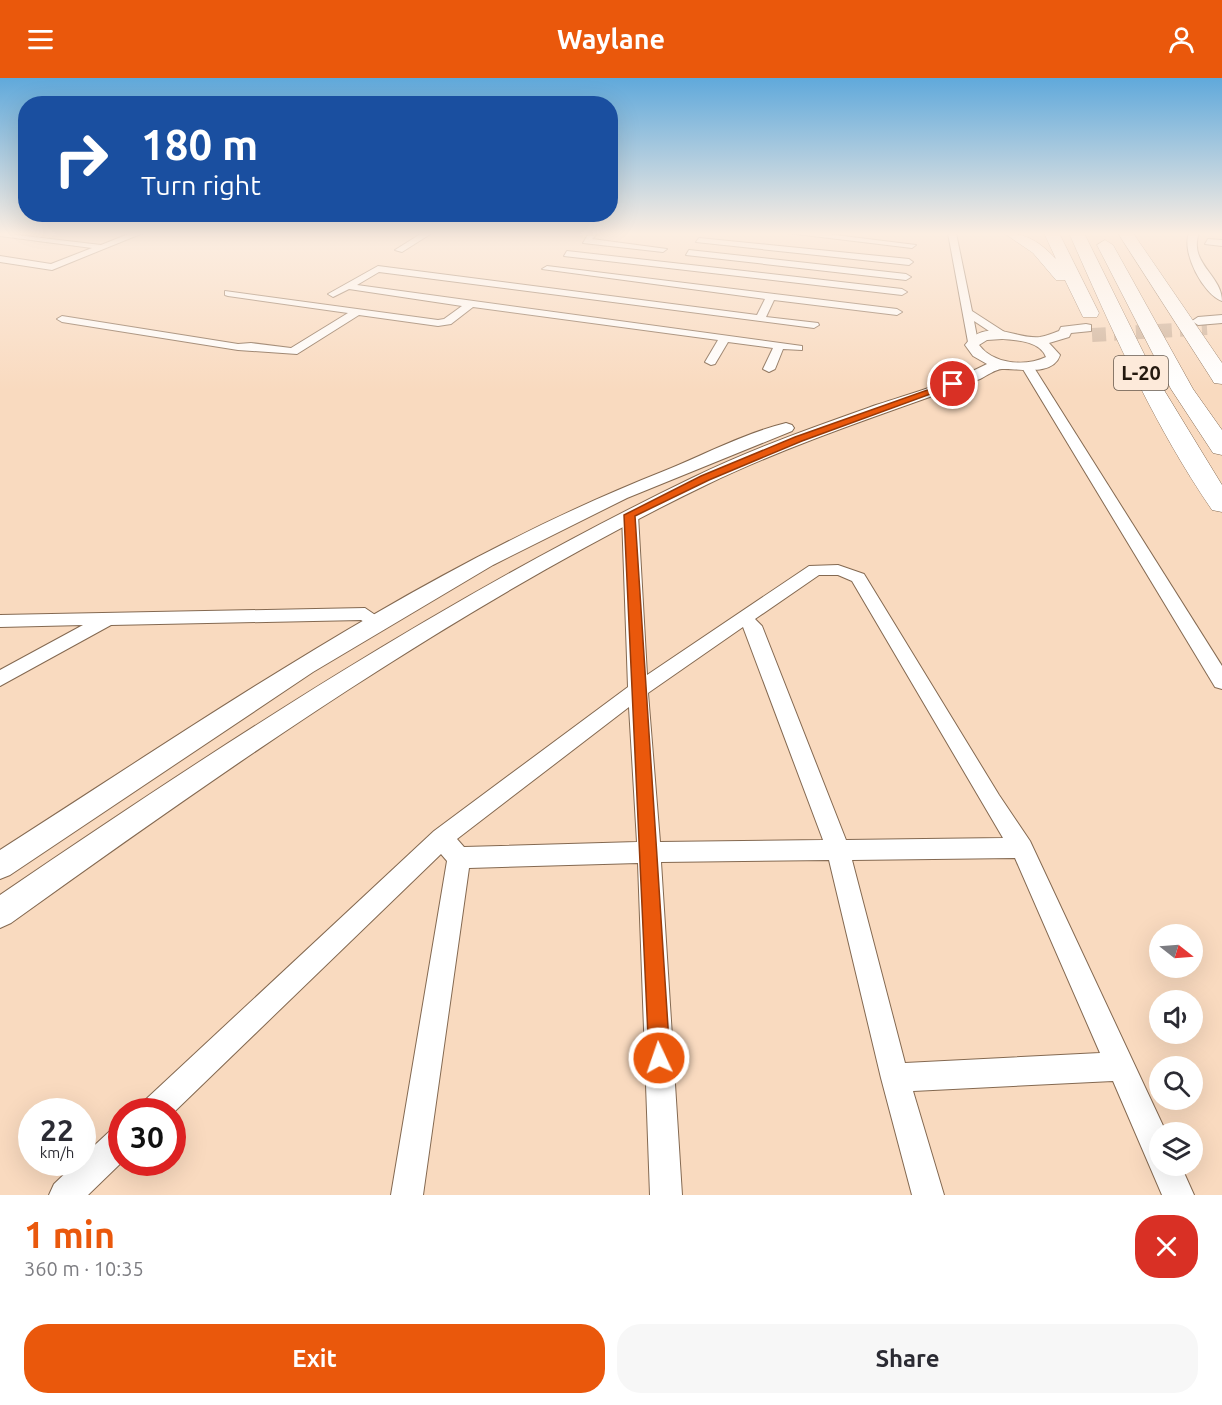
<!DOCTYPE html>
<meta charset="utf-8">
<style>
:root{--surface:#fff;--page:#f7f7f7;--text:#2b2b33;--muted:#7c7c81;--accent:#ea580c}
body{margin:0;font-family:Ubuntu,sans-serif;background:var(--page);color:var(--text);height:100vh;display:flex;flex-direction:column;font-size:22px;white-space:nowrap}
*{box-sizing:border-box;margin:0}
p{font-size:20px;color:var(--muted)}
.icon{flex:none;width:33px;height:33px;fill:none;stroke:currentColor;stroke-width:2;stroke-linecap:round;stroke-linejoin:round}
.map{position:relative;height:1117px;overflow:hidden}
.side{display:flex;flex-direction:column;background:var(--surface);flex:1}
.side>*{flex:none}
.guide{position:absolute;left:18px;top:18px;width:600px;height:126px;border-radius:24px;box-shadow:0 6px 24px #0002;background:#1a4fa0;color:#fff;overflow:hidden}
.needle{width:39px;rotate:107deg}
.tools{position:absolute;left:1149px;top:846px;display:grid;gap:12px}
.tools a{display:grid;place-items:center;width:54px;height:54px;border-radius:50%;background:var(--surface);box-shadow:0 6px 24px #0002;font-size:30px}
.speed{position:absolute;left:18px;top:1020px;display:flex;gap:12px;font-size:30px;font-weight:700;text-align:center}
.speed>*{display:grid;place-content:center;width:78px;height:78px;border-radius:50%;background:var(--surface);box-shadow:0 6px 24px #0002;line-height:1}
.speed small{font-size:15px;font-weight:400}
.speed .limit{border:9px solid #d22;background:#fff;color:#111}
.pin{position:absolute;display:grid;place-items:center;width:51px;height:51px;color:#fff;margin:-26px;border:3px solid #fff;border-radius:50%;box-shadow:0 2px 6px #0007}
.me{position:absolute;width:66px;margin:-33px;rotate:357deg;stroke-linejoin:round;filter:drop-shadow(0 0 4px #0008)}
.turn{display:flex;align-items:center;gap:21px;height:126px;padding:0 24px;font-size:27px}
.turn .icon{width:78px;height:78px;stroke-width:2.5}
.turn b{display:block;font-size:42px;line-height:51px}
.round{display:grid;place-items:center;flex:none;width:63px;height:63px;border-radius:24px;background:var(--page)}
.headline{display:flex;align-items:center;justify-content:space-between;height:102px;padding:0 24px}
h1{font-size:36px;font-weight:700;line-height:45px;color:var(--accent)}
.primary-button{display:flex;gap:12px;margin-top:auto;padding:12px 24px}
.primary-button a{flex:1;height:69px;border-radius:24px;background:var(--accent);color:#fff;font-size:24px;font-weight:700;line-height:69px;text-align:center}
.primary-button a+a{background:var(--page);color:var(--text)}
header{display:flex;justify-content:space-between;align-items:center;height:78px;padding:0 24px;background:var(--accent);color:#fff;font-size:27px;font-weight:700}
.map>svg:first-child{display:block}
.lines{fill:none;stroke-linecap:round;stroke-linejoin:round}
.tertiary-tunnel{stroke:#ceb39c;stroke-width:14;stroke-dasharray:14 8;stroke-linecap:butt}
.minor-casing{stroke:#846951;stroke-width:2}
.tertiary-casing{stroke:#846951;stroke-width:2}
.motorway-casing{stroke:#846951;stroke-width:1}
.minor{fill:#fff;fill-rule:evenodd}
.tertiary{fill:#fff;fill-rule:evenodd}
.motorway{fill:#fff;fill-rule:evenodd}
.route{fill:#ea580c;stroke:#983908;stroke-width:1.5}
.labels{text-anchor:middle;stroke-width:4.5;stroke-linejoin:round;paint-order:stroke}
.shield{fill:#fdeada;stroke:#65584c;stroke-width:1.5}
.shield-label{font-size:20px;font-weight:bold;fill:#24190f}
</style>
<header><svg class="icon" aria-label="menu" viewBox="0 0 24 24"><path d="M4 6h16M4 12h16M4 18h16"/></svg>Waylane<svg class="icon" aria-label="person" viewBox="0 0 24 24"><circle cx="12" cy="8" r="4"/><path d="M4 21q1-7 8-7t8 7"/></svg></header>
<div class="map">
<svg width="1222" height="1117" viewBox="0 0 1222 1117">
<rect width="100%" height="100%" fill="#f9dabf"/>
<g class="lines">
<path class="tertiary-tunnel" d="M 1092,257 L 1207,250"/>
<g class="minor-casing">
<g id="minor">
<path d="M 0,155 L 101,167 L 131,155 L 143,155 L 52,192 L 0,184 L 0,178 L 51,186 L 92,170 L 0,158 Z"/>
<path d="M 422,155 L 432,155 L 402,174 L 395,172 Z"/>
<path d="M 589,155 L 598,155 L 592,161 L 667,171 L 663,174 L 583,165 Z"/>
<path d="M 788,155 L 819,155 L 916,167 L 912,170 Z"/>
<path d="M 948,155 L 956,155 L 972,233 L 1006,255 L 1006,259 L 998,259 L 974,243 L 978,264 L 973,267 L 968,264 Z"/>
<path d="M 699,160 L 909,181 L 913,184 L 909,187 L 696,164 Z"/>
<path d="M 1208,161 L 1222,162 L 1222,168 L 1205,166 Z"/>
<path d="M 689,172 L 906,196 L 911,199 L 906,202 L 686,177 Z"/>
<path d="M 567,173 L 902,211 L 907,214 L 902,217 L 564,178 Z"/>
<path d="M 378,188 L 757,237 L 765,221 L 542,191 L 547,188 L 897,231 L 902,234 L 897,237 L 774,222 L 766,239 L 818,245 L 819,247 L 814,250 L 379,194 L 357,207 L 802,268 L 802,272 L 783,271 L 775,291 L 769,294 L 763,291 L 773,270 L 728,264 L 715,286 L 711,287 L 705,284 L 718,262 L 473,229 L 451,246 L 438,248 L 359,237 L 297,276 L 238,272 L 62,244 L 57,241 L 62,238 L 238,266 L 251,265 L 291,270 L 348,235 L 228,218 L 225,217 L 225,213 L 438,242 L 444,241 L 462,228 L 349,211 L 333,219 L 328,216 Z"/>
<path d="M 1027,285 L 1033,288 L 1222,588 L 1222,611 L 1215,609 L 1021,288 Z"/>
<path d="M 630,432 L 638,437 L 647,597 L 809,488 L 838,487 L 864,496 L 999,717 L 1030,763 L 1166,1054 L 1160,1054 L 1160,1088 L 1181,1088 L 1194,1117 L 1162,1117 L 1113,1003 L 913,1013 L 944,1117 L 912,1117 L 881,1000 L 829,782 L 661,784 L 682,1117 L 650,1117 L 638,785 L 469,790 L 423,1117 L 391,1117 L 447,783 L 441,776 L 172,1036 L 172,1034 L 138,1034 L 143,1024 L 434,753 L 628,609 L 622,437 ZM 819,497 L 838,497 L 852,503 L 1003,760 L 846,762 L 762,548 L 755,541 ZM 743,549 L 823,762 L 660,764 L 648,615 ZM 629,629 L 637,764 L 464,769 L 457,761 ZM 1015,780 L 1100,975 L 905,985 L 852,782 Z"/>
<path d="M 365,530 L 387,545 L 384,549 L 372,549 L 361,542 L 111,547 L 0,608 L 0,592 L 83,547 L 0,549 L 0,537 Z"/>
<path d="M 122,1048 L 122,1084 L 88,1117 L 49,1117 L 54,1106 L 77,1084 L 82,1084 L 82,1079 L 111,1052 Z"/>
</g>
</g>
<g class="tertiary-casing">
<g id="tertiary">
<path d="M 1189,155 L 1199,155 C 1188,185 1222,197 1222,223 C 1204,217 1181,175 1189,155 Z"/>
<path d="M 1222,237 L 1222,245 L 1198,247 L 1192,243 L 1198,239 Z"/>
<path d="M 1086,246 L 1091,247 L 1091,253 L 1071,255 L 1069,259 L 1049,265 L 1060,277 C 1053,299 1019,290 1002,291 C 996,291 986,298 980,301 C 889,334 796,364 708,406 C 460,526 234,685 11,845 L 0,850 L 0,817 C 223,665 448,518 692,400 C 751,371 814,349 876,327 C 913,315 952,304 987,286 L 973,278 L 965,267 C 986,238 1017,262 1040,259 C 1046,258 1053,255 1059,253 L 1061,249 ZM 1002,261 C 1017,262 1040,263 1046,279 C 1025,289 993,286 979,267 L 987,262 Z"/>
<path d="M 786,345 L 792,347 L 794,350 L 792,353 L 627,420 L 493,487 L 313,594 L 10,797 L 0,801 L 0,772 C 214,635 426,487 664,393 C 703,377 745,355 786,345 Z"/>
</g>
</g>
<g class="motorway-casing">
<g id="motorway">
<path d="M 1004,155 C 1026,155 1040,164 1056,181 L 1044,155 L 1059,155 L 1099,235 L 1097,239 L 1083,239 L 1065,202 L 1056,202 L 1033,175 Z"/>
<path d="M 1069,155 L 1084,155 L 1153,294 L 1222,407 L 1222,434 L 1212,432 C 1153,346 1111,250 1069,155 Z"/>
<path d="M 1118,155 L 1133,155 L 1222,285 L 1222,306 L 1214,305 L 1211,300 Z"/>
<path d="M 1105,162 L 1113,167 L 1193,311 L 1222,352 L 1222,377 L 1213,375 L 1171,311 L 1097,167 Z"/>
</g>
</g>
<use href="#minor" class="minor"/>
<use href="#tertiary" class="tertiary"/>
<use href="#motorway" class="motorway"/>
</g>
<linearGradient id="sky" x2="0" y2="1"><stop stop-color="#60a9db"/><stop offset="0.5" stop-color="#fceee2"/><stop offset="1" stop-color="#fceee2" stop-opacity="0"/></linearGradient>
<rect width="1222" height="312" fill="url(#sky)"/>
<path class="route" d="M 950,304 L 958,306 L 802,363 L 709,402 L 635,438 L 670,980 L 667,987 L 659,991 L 652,987 L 649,980 L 624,437 L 701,398 L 795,359 Z"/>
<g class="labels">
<rect class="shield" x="1114" y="278" width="54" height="34" rx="4.5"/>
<g class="shield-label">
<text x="1141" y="302">L-20</text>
</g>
</g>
</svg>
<div class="tools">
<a><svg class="needle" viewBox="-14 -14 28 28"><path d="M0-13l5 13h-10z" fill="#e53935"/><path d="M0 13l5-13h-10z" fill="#7c7c81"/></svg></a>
<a><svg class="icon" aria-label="sound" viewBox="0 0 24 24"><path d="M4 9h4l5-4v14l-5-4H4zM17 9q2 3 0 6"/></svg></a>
<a><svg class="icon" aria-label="search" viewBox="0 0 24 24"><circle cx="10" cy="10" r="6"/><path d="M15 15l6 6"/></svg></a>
<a><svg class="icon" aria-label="layers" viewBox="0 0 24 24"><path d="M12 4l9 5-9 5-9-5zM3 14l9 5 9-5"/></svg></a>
</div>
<div class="speed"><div>22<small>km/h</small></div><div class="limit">30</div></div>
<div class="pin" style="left:953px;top:306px;background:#d93025"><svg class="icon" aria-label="arrive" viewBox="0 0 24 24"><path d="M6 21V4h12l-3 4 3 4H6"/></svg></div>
<svg class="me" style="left:659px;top:980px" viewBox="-20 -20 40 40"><circle r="17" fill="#ea580c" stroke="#fff" stroke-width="3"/><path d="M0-11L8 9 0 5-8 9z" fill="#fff"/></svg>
<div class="guide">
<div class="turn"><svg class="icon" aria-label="right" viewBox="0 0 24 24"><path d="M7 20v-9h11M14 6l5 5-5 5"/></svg><div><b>180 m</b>Turn right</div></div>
</div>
</div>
<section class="side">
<div class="headline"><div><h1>1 min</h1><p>360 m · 10:35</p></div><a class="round" style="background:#d93025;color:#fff"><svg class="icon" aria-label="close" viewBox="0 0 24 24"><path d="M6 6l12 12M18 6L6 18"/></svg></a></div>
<div class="primary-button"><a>Exit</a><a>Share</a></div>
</section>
